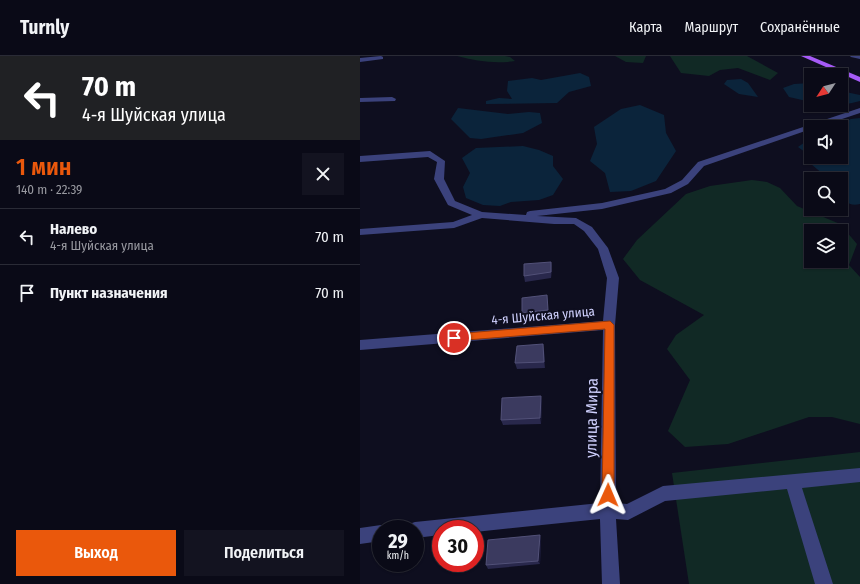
<!DOCTYPE html>
<html lang="ru">
<meta charset="utf-8">
<style>
:root{--surface:#0a0a17;--page:#131320;--text:#f1f3f6;--muted:#999aa1;--line:#2a2b36;--accent:#ea580c}
body{margin:0;font-family:"Fira Sans Condensed",sans-serif;background:var(--page);color:var(--text);height:100vh;display:flex;flex-direction:column;font-size:15px;white-space:nowrap}
*{box-sizing:border-box;margin:0}
p{font-size:13px;color:var(--muted)}
.icon{flex:none;width:22px;height:22px;fill:none;stroke:currentColor;stroke-width:2;stroke-linecap:round;stroke-linejoin:round}
.map{position:relative;flex:1;overflow:hidden}
.panel{display:flex;flex-direction:column;background:var(--surface);width:360px}
.panel>*{flex:none}
.hud{background:#202124;color:#fff;overflow:hidden}
.needle{width:26px;rotate:234deg}
.controls{position:absolute;left:444px;top:12px;display:grid;gap:8px}
.controls a{display:grid;place-items:center;width:44px;height:44px;border-radius:0px;background:var(--surface);box-shadow:0 1px 3px #0004,0 0 0 1px var(--line);font-size:20px}
.speed{position:absolute;left:12px;top:464px;display:flex;gap:8px;font-size:20px;font-weight:700;text-align:center}
.speed>*{display:grid;place-content:center;width:52px;height:52px;border-radius:50%;background:var(--surface);box-shadow:0 1px 3px #0004,0 0 0 1px var(--line);line-height:1}
.speed small{font-size:10px;font-weight:400}
.speed .limit{border:6px solid #d22;background:#fff;color:#111}
.pin{position:absolute;display:grid;place-items:center;width:34px;height:34px;color:#fff;margin:-17px;border:2px solid #fff;border-radius:50%;box-shadow:0 1px 4px #0007}
.me{position:absolute;width:44px;margin:-22px;rotate:1deg;stroke-linejoin:round;filter:drop-shadow(0 0 3px #0008)}
.turn{display:flex;align-items:center;gap:14px;height:84px;padding:0 16px;font-size:18px}
.turn .icon{width:52px;height:52px;stroke-width:2.5}
.turn b{display:block;font-size:28px;line-height:34px}
.round{display:grid;place-items:center;flex:none;width:42px;height:42px;border-radius:0px;background:var(--page)}
.head{display:flex;align-items:center;justify-content:space-between;height:68px;padding:0 16px}
h1{font-size:24px;font-weight:600;line-height:30px;color:var(--accent)}
.primary-button{display:flex;gap:8px;margin-top:auto;padding:8px 16px}
.primary-button a{flex:1;height:46px;border-radius:0px;background:var(--accent);color:#fff;font-size:16px;font-weight:600;line-height:46px;text-align:center}
.primary-button a+a{background:var(--page);color:var(--text)}
ul{padding:0;list-style:none}
li{display:flex;align-items:center;gap:12px;height:56px;padding:0 16px;border-top:1px solid var(--line)}
li div{flex:1}
li b{display:block;font-size:15px}
li em{font-style:normal}
header{display:flex;align-items:center;gap:24px;box-sizing:border-box;height:56px;padding:0 20px;background:var(--surface);border-bottom:1px solid var(--line)}
header strong{font-size:19px}
nav{display:flex;gap:22px;margin-inline-start:auto;font-size:14px}
main{display:flex;flex:1;min-height:0}
.map>svg:first-child{display:block}
.green{fill:#112925;fill-rule:evenodd}
.water{fill:#0b243b}
.lines{fill:none;stroke-linecap:round;stroke-linejoin:round}
.minor{fill:#3b427c;fill-rule:evenodd}
.major{fill:#a65bf7;fill-rule:evenodd}
.wall{fill:#29284c}
.shaded-wall{fill:#171632}
.building{fill:#3b3a5f;stroke:#525178}
.route{fill:#ea580c;stroke:#983908}
.labels{text-anchor:middle;stroke-width:4;stroke-linejoin:round;paint-order:stroke}
.street-label{font-size:13px;fill:#cfd0fd;stroke:#0e0e1f}
.near-street-label{font-size:16px;fill:#cfd0fd;stroke:#0e0e1f}
</style>
<header>
<strong>Turnly</strong>
<nav><a>Карта</a><a>Маршрут</a><a>Сохранённые</a></nav>
</header>
<main>
<section class="panel">
<div class="hud">
<div class="turn"><svg class="icon" aria-label="left" viewBox="0 0 24 24"><path d="M17 20v-9H6M10 6l-5 5 5 5"/></svg><div><b>70 m</b>4-я Шуйская улица</div></div>
</div>
<div class="head"><div><h1>1 мин</h1><p>140 m · 22:39</p></div><a class="round"><svg class="icon" aria-label="close" viewBox="0 0 24 24"><path d="M6 6l12 12M18 6L6 18"/></svg></a></div>
<ul>
<li><svg class="icon" aria-label="left" viewBox="0 0 24 24"><path d="M17 20v-9H6M10 6l-5 5 5 5"/></svg><div><b>Налево</b><p>4-я Шуйская улица</p></div><em>70 m</em></li>
<li><svg class="icon" aria-label="arrive" viewBox="0 0 24 24"><path d="M6 21V4h12l-3 4 3 4H6"/></svg><div><b>Пункт назначения</b></div><em>70 m</em></li>
</ul>
<div class="primary-button"><a>Выход</a><a>Поделиться</a></div>
</section>
<div class="map">
<svg width="500" height="528" viewBox="0 0 500 528">
<rect width="100%" height="100%" fill="#0e0e1f"/>
<g class="green">
<path d="M 97,0 L 145,0 L 150,1 L 155,5 C 135,8 116,5 97,0 Z"/>
<path d="M 255,0 L 286,0 L 283,7 L 266,6 Z"/>
<path d="M 310,0 L 387,0 L 418,17 L 410,24 L 378,12 L 360,14 L 349,20 L 321,17 Z"/>
<path d="M 392,124 L 407,126 L 420,132 L 437,150 L 480,168 L 497,188 L 489,209 L 500,221 L 500,368 L 472,361 L 449,361 L 368,388 L 325,391 L 308,375 L 330,324 L 307,293 L 316,279 L 344,259 L 280,224 L 263,203 L 277,184 L 326,138 L 350,130 ZM 451,175 L 481,175 L 481,205 L 451,205 Z"/>
<path d="M 500,396 L 500,528 L 329,528 L 312,417 Z"/>
</g>
<g class="water">
<path d="M 220,17 L 229,21 L 231,30 L 209,36 L 197,47 L 126,48 L 126,45 L 139,42 L 152,43 L 147,35 L 148,25 L 172,22 L 181,24 Z"/>
<path d="M 381,23 L 388,27 L 398,41 L 379,38 L 364,28 L 367,24 Z"/>
<path d="M 451,27 L 451,46 L 429,41 L 423,32 L 434,28 Z"/>
<path d="M 481,35 L 500,39 L 500,45 C 485,49 471,51 456,49 L 481,49 Z"/>
<path d="M 280,49 L 304,59 L 306,77 L 316,95 L 296,125 L 271,135 L 250,136 L 245,117 L 230,105 L 237,88 L 234,71 L 261,53 Z"/>
<path d="M 98,52 L 148,58 L 169,56 L 180,57 L 182,67 L 163,77 L 121,83 L 110,82 L 91,63 Z"/>
<path d="M 500,62 L 500,148 C 482,152 481,136 481,123 L 469,123 L 451,108 L 445,96 L 438,91 L 451,82 L 451,101 L 481,101 L 481,71 L 474,71 L 491,63 Z"/>
<path d="M 163,90 L 179,94 L 193,100 L 193,110 L 203,123 L 193,139 L 179,144 L 151,146 L 140,150 L 123,149 L 106,142 L 103,131 L 110,117 L 102,102 L 116,92 Z"/>
</g>
<g class="lines">
<g class="minor">
<path d="M 21,0 L 23,1 L 23,3 L 0,6 L 0,2 Z"/>
<path d="M 490,0 L 500,0 L 500,3 L 491,1 Z"/>
<path d="M 32,41 L 36,43 L 35,45 L 0,46 L 0,42 Z"/>
<path d="M 500,52 L 500,57 L 458,71 L 451,71 L 451,73 L 344,110 L 328,128 L 311,137 L 242,153 L 177,160 L 216,162 L 232,171 L 248,192 L 259,222 L 255,269 L 256,447 L 267,448 L 303,430 L 500,412 L 500,426 L 442,432 L 473,528 L 455,528 L 427,433 L 305,445 L 268,464 L 256,463 L 260,528 L 242,528 L 240,463 L 115,476 L 115,473 L 81,473 L 81,479 L 55,482 L 55,473 L 47,473 L 49,468 L 55,466 L 240,447 L 243,274 L 0,294 L 0,284 L 243,265 L 247,222 L 238,193 L 224,175 L 214,168 L 194,168 L 122,162 L 94,172 L 0,179 L 0,173 L 93,166 L 112,159 L 88,149 L 74,123 L 77,106 L 68,101 L 0,106 L 0,100 L 70,95 L 85,105 L 84,123 L 95,145 L 122,156 L 166,159 L 167,156 L 170,155 L 242,147 L 305,133 L 322,124 L 338,106 Z"/>
<path d="M 21,469 L 28,473 L 21,473 L 21,485 L 0,488 L 0,472 Z"/>
</g>
<path class="major" d="M 441,0 L 450,0 L 500,21 L 500,26 Z"/>
</g>
<g class="wall">
<path d="M 191,206 L 192,212 L 191,222 L 165,226 L 164,220 Z"/>
<path d="M 188,245 L 188,260 L 163,263 L 162,257 Z"/>
<path d="M 184,294 L 185,312 L 157,313 L 155,307 Z"/>
<path d="M 182,345 L 181,368 L 143,369 L 141,364 Z"/>
<path d="M 181,483 L 180,508 L 128,513 L 126,509 Z"/>
</g>
<g class="shaded-wall">
<path d="M 191,206 L 192,212 L 191,222 Z"/>
<path d="M 183,288 L 184,294 L 185,312 L 184,306 Z"/>
<path d="M 181,340 L 182,345 L 181,368 L 180,362 Z"/>
<path d="M 180,479 L 181,483 L 180,508 L 178,505 Z"/>
</g>
<g class="building">
<path d="M 191,206 L 191,216 L 164,220 L 164,208 Z"/>
<path d="M 187,239 L 188,254 L 162,257 L 162,242 Z"/>
<path d="M 183,288 L 184,306 L 155,307 L 157,290 Z"/>
<path d="M 181,340 L 180,362 L 141,364 L 142,342 Z"/>
<path d="M 180,479 L 178,505 L 126,509 L 128,484 Z"/>
</g>
<path class="route" d="M 250,265 L 254,269 L 254,439 L 252,443 L 248,445 L 244,443 L 242,439 L 245,273 L 94,285 L 89,282 L 94,278 Z"/>
<g class="labels">
<g class="street-label">
<text transform="translate(183 259) rotate(-5)" y="5">4-я Шуйская улица</text>
</g>
<g class="near-street-label">
<text transform="translate(231 362) rotate(-89)" y="6">улица Мира</text>
</g>
</g>
</svg>
<div class="controls">
<a><svg class="needle" viewBox="-14 -14 28 28"><path d="M0-13l5 13h-10z" fill="#e53935"/><path d="M0 13l5-13h-10z" fill="#999aa1"/></svg></a>
<a><svg class="icon" aria-label="sound" viewBox="0 0 24 24"><path d="M4 9h4l5-4v14l-5-4H4zM17 9q2 3 0 6"/></svg></a>
<a><svg class="icon" aria-label="search" viewBox="0 0 24 24"><circle cx="10" cy="10" r="6"/><path d="M15 15l6 6"/></svg></a>
<a><svg class="icon" aria-label="layers" viewBox="0 0 24 24"><path d="M12 4l9 5-9 5-9-5zM3 14l9 5 9-5"/></svg></a>
</div>
<div class="speed"><div>29<small>km/h</small></div><div class="limit">30</div></div>
<div class="pin" style="left:94px;top:282px;background:#d93025"><svg class="icon" aria-label="arrive" viewBox="0 0 24 24"><path d="M6 21V4h12l-3 4 3 4H6"/></svg></div>
<svg class="me" style="left:248px;top:439px" viewBox="-20 -20 40 40"><path d="M0-17L14 15 0 8-14 15z" fill="#ea580c" stroke="#fff" stroke-width="4"/></svg>
</div>
</main>
